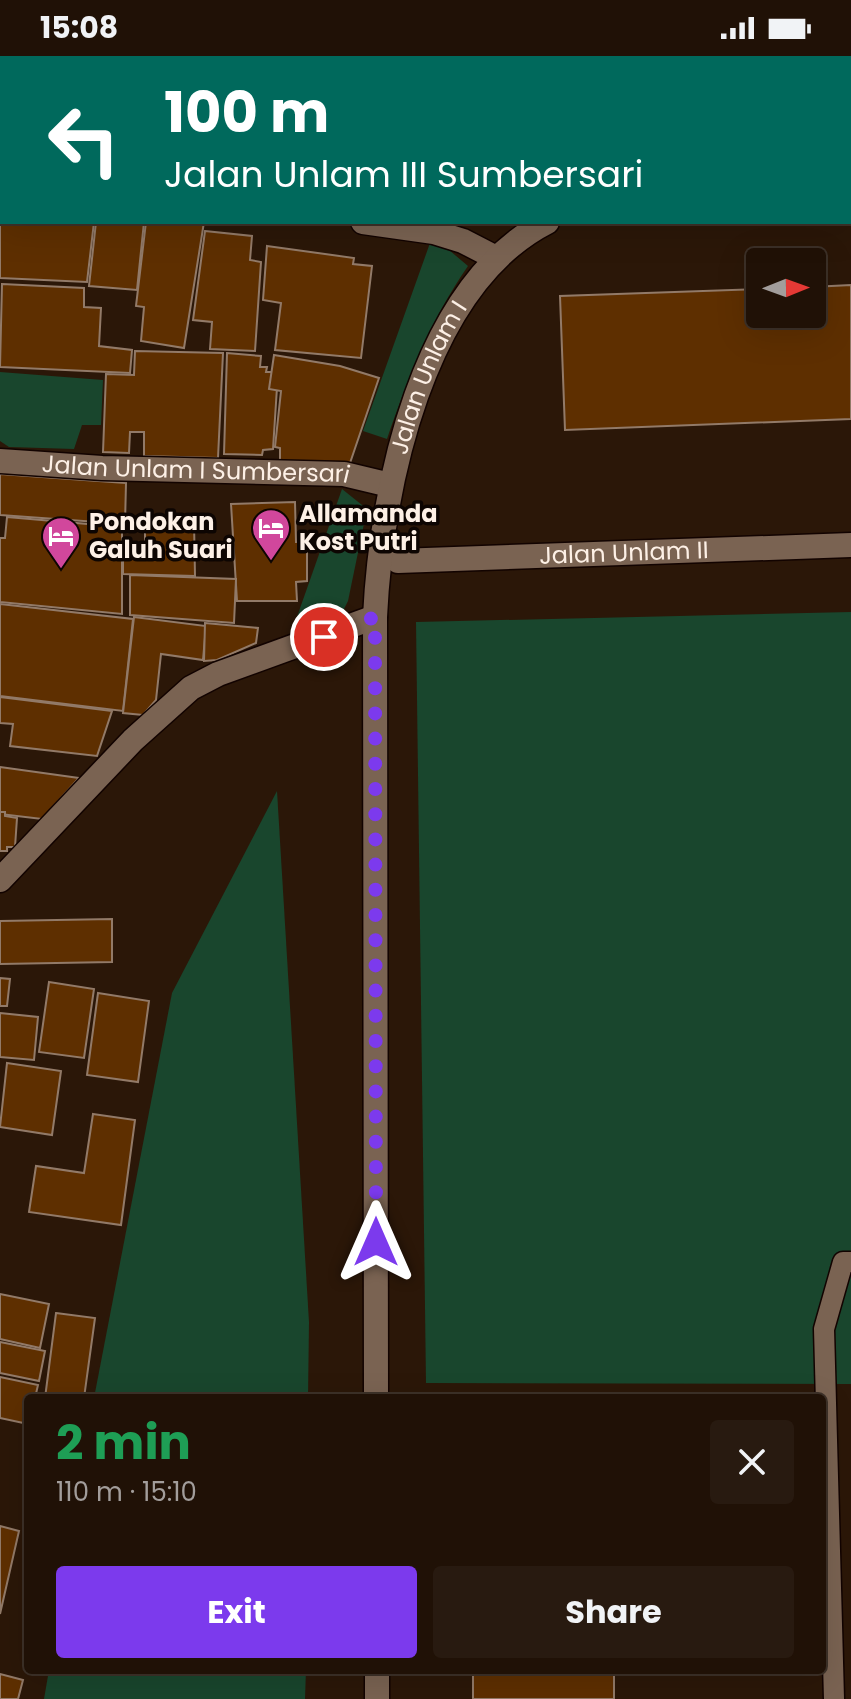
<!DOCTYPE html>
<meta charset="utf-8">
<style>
:root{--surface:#201106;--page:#281a10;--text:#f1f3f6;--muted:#a29d9b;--line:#3d3128;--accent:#7c3aed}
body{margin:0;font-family:Poppins,sans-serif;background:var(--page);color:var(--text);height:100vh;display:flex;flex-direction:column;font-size:30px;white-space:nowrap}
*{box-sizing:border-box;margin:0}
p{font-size:26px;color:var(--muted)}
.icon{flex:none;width:44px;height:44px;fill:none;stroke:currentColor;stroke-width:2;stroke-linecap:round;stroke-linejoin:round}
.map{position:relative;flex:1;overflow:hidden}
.side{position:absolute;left:24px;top:1338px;width:802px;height:280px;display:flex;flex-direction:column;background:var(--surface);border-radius:8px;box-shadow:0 8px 32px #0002,0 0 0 2px var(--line)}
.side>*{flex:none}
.hud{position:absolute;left:0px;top:0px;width:852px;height:168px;box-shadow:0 8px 32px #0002,0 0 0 2px var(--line);background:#00695c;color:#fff;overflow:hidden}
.needle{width:52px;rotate:89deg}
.tools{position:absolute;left:746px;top:192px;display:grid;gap:16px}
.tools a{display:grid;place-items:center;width:80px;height:80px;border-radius:8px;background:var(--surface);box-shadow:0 8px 32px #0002,0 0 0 2px var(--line);font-size:40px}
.pin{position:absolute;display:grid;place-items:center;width:68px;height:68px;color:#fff;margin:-34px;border:4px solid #fff;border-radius:50%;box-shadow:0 2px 8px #0007}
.me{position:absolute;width:88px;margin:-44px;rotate:0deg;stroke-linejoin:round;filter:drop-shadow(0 0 6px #0008)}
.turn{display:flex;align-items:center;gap:28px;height:168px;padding:0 32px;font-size:36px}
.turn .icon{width:104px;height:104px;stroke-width:2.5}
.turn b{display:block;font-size:56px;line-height:68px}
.round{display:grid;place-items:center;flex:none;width:84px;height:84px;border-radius:8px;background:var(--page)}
.headline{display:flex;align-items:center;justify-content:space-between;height:136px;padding:0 32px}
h1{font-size:48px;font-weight:700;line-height:60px;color:#1e9e55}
.primary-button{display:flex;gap:16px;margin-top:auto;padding:16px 32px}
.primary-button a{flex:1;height:92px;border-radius:8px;background:var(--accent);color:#fff;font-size:32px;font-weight:700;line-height:92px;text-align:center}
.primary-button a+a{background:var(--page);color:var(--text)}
.status{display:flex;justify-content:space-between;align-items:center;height:56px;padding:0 40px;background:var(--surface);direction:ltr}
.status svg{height:22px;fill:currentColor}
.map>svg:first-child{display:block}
.green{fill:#19462d}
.building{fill:#5e2f00;stroke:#927a68;stroke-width:2}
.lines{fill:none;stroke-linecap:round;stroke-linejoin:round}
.service-casing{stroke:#120300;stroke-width:23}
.minor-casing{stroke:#120300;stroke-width:27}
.service{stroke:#7a6352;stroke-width:20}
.minor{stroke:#7a6352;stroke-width:24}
.route{stroke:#7c3aed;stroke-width:14;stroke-dasharray:0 25.2}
.labels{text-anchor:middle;stroke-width:7;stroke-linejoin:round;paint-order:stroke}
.street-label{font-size:24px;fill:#fdf0e6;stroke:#0d0502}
.poi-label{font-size:24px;font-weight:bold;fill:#fdf0e6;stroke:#0d0502;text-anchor:start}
</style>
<div class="status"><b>15:08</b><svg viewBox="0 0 49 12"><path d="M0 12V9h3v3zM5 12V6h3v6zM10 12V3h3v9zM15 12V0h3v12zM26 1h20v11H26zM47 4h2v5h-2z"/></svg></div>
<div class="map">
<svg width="851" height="1643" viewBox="0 0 851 1643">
<rect width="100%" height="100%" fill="#2b1708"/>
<g class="green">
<path d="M 503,0 L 851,0 L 851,5 L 850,2 L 503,2 Z"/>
<path d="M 430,187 L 449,194 L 468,210 C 431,263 408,322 387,383 L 363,375 Z"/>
<path d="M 0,316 L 103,324 L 101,369 L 82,369 L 74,393 L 9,391 L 0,385 Z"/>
<path d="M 342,433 L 367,453 L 348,545 L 344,553 L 338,560 L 292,575 Z"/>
<path d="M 851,556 L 851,1328 L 426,1327 L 416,566 Z"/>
<path d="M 277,735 L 309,1266 L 308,1342 L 94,1342 L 172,937 Z"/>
<path d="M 49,1614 L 306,1614 L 305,1643 L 44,1643 Z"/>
</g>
<g class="building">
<path d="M 0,0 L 68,0 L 2,2 L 2,89 Z"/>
<path d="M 73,0 L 130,0 L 73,2 Z"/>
<path d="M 311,0 L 499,0 L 311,2 Z"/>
<rect x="320" y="0" width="133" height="2"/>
<path d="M 0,137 L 2,166 L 94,166 L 87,226 L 0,222 Z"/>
<path d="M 96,166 L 144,166 L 137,234 L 89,230 Z"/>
<path d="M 146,166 L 204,166 L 184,292 L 141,285 L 144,251 L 136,250 Z"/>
<path d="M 205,175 L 252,180 L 250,204 L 261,206 L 255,295 L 210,293 L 212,266 L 193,264 Z"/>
<path d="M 267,190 L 354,202 L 353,208 L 372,210 L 361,302 L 275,294 L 281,247 L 263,244 Z"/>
<path d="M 2,228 L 84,232 L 84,251 L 101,252 L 99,290 L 132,294 L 130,317 L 0,311 Z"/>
<path d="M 851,229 L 851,363 L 565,374 L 560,240 L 760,233 L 760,258 L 812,258 L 812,231 Z"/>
<path d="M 135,295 L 223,297 L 218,402 L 144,400 L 144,376 L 130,376 L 129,397 L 103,396 L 106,318 L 134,319 Z"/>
<path d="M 227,297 L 261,300 L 260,311 L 267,311 L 266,316 L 278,316 L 273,393 L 263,394 L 262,399 L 224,398 Z"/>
<path d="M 274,299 L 340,310 L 379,322 L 350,407 L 280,405 L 280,392 L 275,391 L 281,335 L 269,333 Z"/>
<path d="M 0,418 L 126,427 L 125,468 L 0,459 Z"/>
<path d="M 295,446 L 296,486 L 307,486 L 307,525 L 296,526 L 297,545 L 237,545 L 231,448 Z"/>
<path d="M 7,461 L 122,471 L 122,558 L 0,546 L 0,482 L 5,482 Z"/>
<path d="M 194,465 L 195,520 L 123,518 L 123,492 L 145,493 L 145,466 Z"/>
<path d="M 130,519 L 236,523 L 234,567 L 130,559 Z"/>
<path d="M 0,548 L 133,563 L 123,655 L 0,640 Z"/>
<path d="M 134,561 L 206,570 L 203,604 L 161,598 L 156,644 L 143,659 L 123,657 Z"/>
<path d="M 205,567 L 258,572 L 256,587 L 217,604 L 204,605 Z"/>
<path d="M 0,641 L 112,655 L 97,700 L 10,690 L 13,668 L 0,667 Z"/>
<path d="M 0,711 L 79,722 L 42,763 L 0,758 Z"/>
<path d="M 0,756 L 5,756 L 5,760 L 17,762 L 15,791 L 7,791 L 7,795 L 0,795 Z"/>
<path d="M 112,863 L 112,906 L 0,908 L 0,865 Z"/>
<path d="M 0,922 L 10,923 L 7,950 L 0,950 Z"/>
<path d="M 49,926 L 94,933 L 84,1002 L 39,996 Z"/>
<path d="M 98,937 L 149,945 L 138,1026 L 87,1019 Z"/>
<path d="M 0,957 L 38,961 L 34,1004 L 0,1001 Z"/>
<path d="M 7,1007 L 61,1015 L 52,1079 L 0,1071 Z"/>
<path d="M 93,1058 L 135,1064 L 121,1169 L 29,1156 L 36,1110 L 84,1117 Z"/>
<path d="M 0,1238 L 49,1248 L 40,1292 L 0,1283 Z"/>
<path d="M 56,1257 L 95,1262 L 84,1342 L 45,1342 Z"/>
<path d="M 0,1286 L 45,1295 L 39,1325 L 0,1317 Z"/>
<path d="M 0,1321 L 38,1329 L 35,1342 L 28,1342 L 28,1368 L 0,1362 Z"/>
<path d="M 0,1470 L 19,1475 L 0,1558 Z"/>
<rect x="473" y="1614" width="141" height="29"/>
<path d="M 0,1618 L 23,1624 L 18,1643 L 0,1643 Z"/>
</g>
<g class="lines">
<g class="service-casing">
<path id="service" d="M 834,1643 L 824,1273 L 843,1206 L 851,1206"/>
</g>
<g class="minor-casing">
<g id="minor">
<path d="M 299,2 L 299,0"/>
<path d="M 850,38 L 851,37"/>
<path d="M 0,108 L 2,108"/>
<path d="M 363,166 L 434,176 L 463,185 L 496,202"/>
<path id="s1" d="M 0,405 L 102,412 L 344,418 L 390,429"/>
<path id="s2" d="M 398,505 L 851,489"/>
<path d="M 0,824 L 133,684 L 191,632 L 218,618 L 375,561"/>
<path id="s3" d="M 376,1342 L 375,561 C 381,433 422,230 547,166"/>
<path d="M 377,1614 L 377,1643"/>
</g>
</g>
<use href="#service" class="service"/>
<use href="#minor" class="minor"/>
</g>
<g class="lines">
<path class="route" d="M 324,581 L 375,561 L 376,1186"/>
</g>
<defs>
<g id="hotel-pin" transform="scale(2)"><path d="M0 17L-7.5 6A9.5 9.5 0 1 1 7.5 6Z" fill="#d1479c" stroke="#0d0502"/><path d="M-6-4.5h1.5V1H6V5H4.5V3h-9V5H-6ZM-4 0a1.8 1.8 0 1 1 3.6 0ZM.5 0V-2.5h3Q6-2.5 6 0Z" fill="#fff"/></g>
</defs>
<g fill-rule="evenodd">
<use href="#hotel-pin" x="271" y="472"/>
<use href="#hotel-pin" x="61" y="480"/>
</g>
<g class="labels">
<g class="street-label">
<text dy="8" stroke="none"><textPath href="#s3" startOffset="1028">Jalan Unlam I</textPath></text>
<text dy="8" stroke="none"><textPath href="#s1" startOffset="196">Jalan Unlam I Sumbersari</textPath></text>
<text dy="8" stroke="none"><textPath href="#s2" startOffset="226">Jalan Unlam II</textPath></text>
</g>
<g class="poi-label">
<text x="299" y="466">Allamanda<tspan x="299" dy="28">Kost Putri</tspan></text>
<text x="89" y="474">Pondokan<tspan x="89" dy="28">Galuh Suari</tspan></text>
</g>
</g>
</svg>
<div class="tools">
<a><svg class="needle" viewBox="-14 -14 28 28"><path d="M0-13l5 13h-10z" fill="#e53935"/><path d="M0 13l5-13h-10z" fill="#a29d9b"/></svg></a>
</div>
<div class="pin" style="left:324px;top:581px;background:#d93025"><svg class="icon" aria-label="arrive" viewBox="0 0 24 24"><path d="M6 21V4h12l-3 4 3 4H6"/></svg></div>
<svg class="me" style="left:376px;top:1186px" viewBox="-20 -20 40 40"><path d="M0-17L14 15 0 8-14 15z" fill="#7c3aed" stroke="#fff" stroke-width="4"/></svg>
<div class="hud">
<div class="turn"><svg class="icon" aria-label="left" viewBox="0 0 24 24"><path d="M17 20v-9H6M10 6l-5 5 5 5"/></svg><div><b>100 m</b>Jalan Unlam III Sumbersari</div></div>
</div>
<section class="side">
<div class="headline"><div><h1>2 min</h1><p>110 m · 15:10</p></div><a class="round"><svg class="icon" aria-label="close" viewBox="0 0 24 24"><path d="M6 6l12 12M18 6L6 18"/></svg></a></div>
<div class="primary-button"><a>Exit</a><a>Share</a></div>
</section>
</div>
